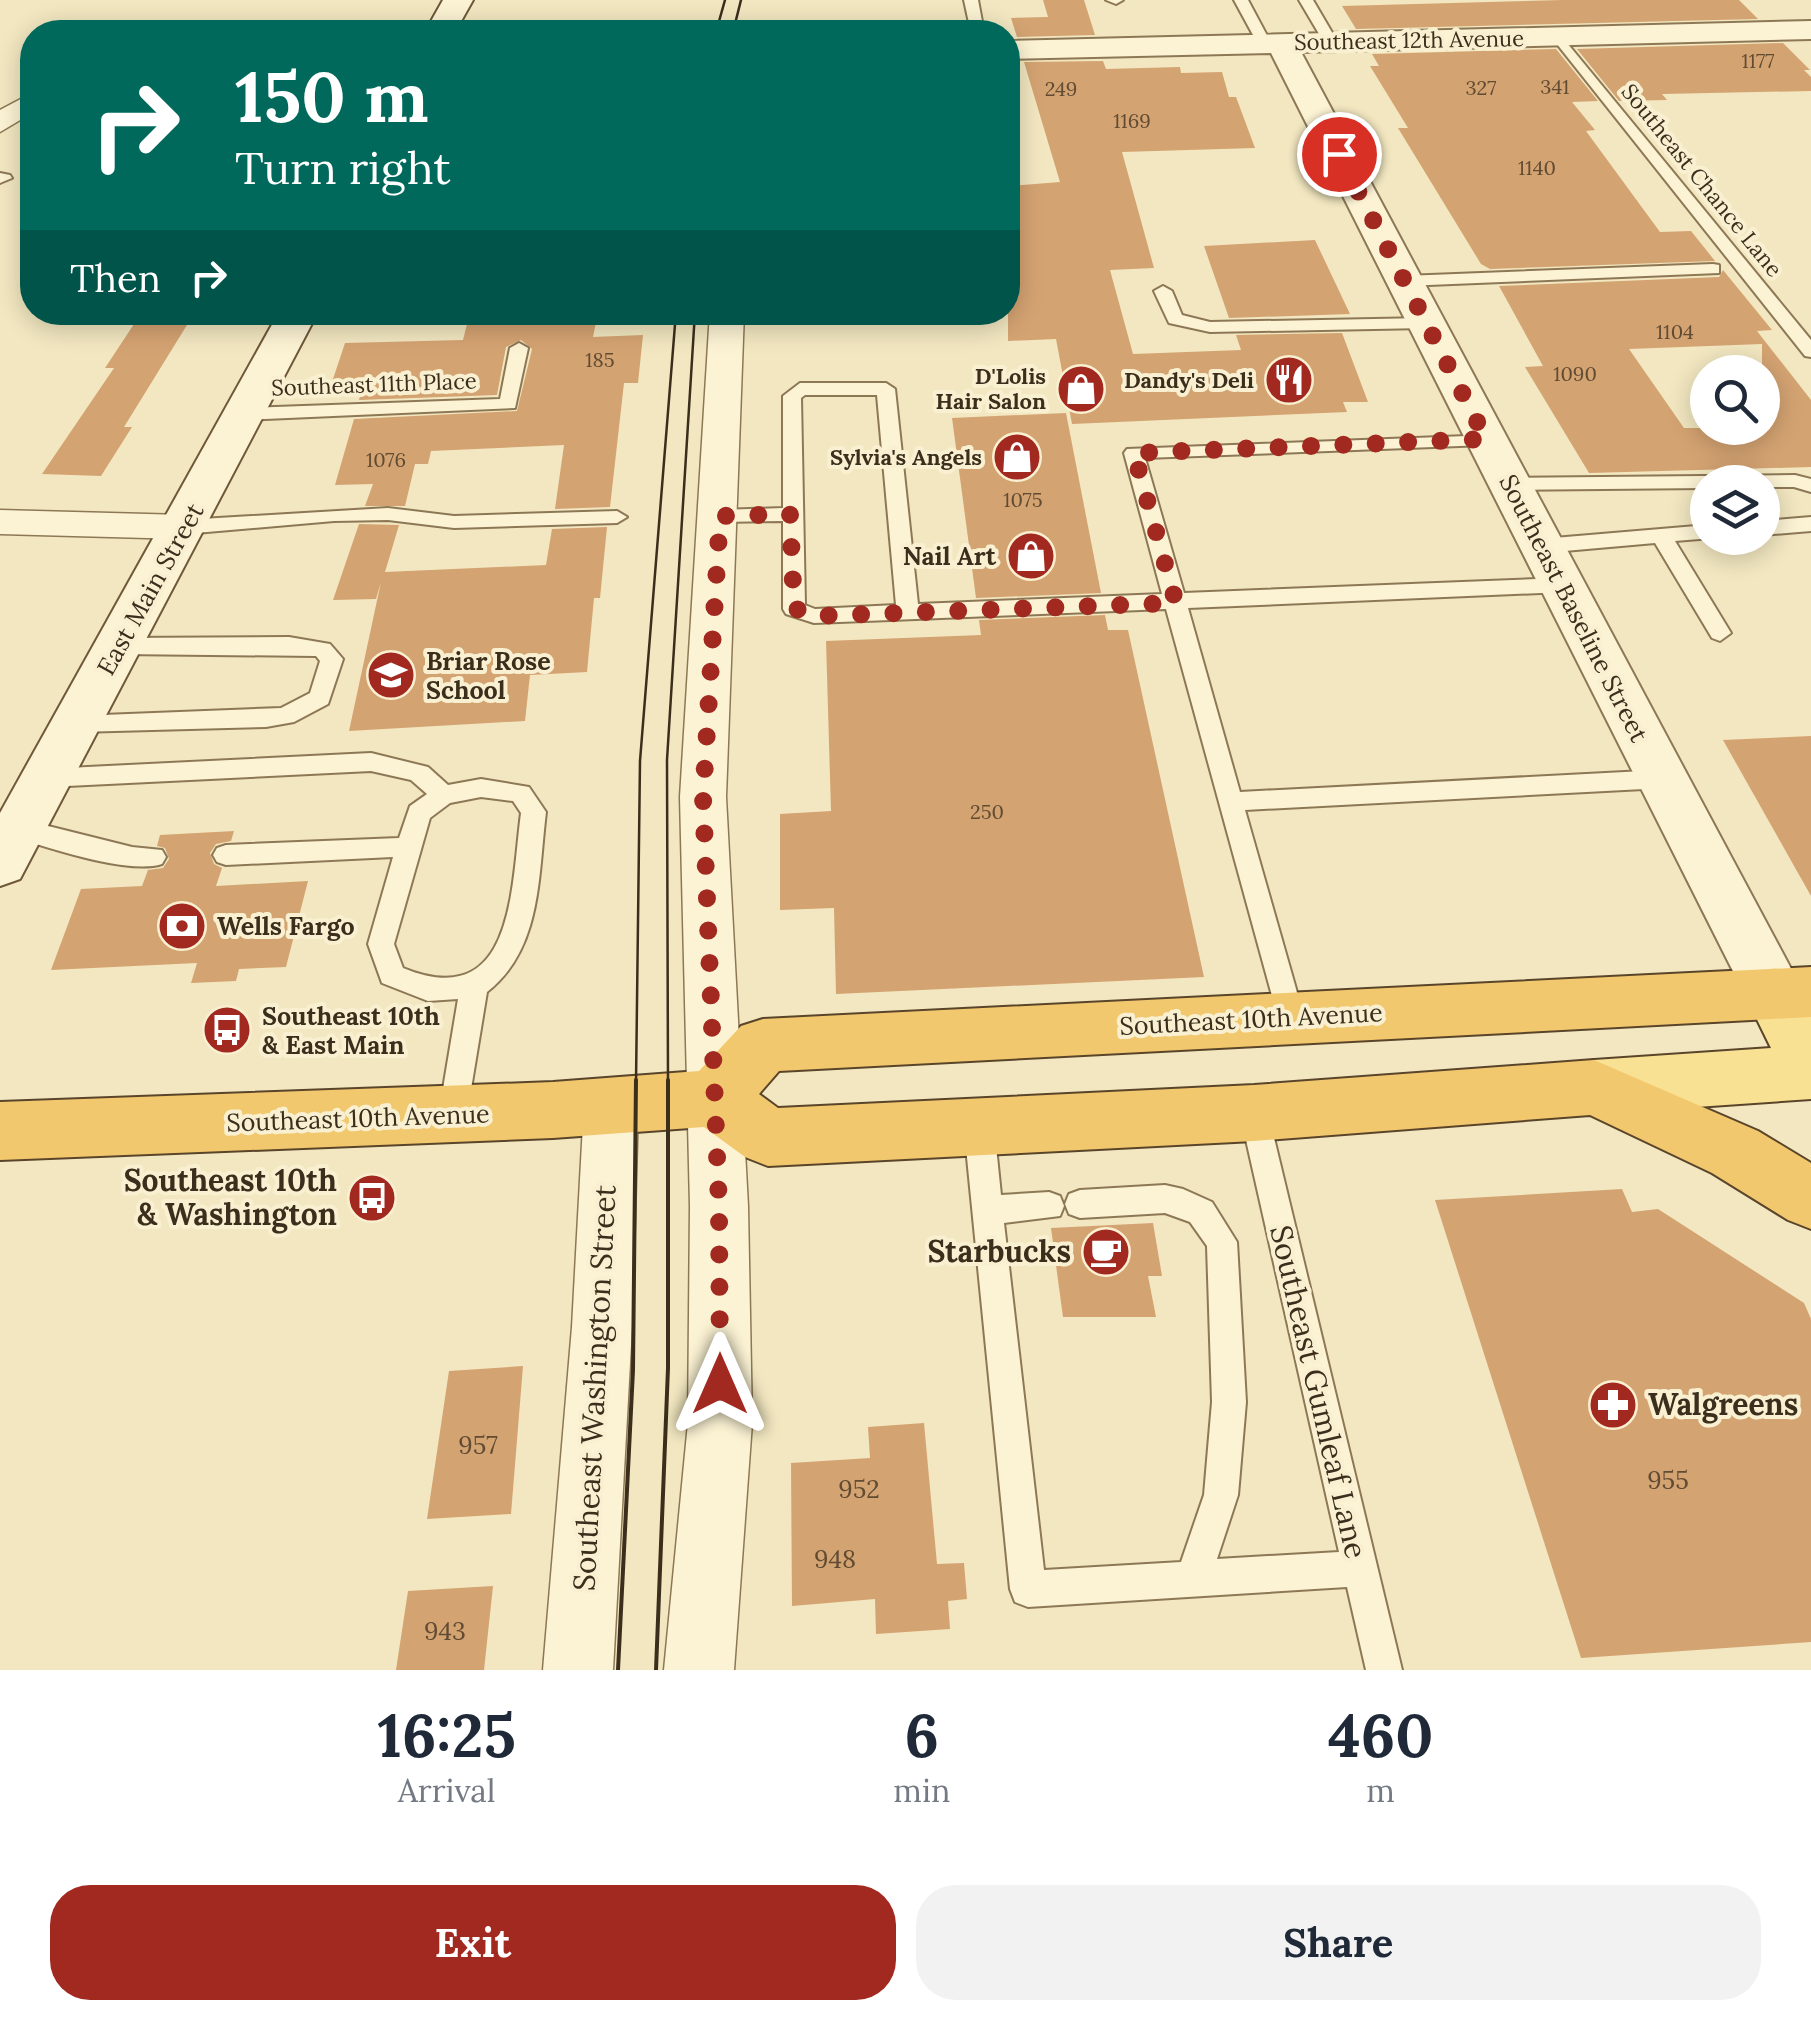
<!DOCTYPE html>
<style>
:root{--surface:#fff;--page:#f2f2f3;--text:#1f2937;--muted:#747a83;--accent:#a22920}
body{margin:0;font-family:Lora,serif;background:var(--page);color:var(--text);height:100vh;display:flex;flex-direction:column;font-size:38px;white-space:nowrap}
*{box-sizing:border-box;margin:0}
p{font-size:32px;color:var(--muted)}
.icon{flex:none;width:55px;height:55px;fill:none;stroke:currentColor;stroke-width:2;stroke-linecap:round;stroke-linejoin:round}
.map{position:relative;height:1670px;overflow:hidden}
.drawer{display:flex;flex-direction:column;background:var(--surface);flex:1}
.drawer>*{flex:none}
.guide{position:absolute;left:20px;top:20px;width:1000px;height:305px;border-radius:40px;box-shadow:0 5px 25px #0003;background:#00695c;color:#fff;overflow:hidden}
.controls{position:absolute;left:1690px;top:355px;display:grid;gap:20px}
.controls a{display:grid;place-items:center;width:90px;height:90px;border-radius:50%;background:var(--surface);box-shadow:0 5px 25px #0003;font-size:50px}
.pin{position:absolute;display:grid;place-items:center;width:85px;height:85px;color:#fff;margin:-42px;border:5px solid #fff;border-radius:50%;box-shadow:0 2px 10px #0007}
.me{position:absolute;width:110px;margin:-55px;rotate:0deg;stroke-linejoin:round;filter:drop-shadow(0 0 8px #0008)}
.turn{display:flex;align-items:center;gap:35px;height:210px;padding:0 50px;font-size:45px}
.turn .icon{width:130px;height:130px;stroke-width:2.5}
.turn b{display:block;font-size:70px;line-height:85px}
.then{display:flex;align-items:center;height:95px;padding:0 50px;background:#0003;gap:20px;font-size:38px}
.eta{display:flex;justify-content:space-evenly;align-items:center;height:170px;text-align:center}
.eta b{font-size:60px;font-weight:700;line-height:70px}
.primary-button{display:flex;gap:20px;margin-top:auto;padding:20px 50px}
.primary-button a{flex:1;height:115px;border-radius:40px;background:var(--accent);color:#fff;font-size:40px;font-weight:700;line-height:115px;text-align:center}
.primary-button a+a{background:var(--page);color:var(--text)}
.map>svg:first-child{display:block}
.building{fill:#d4a372;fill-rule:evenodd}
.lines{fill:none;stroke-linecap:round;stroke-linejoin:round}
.service-casing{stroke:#8d7856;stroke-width:4}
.minor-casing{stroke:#8d7856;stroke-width:3}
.tertiary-casing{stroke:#8d7856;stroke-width:4}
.secondary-casing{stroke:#6f5839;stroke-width:4}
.primary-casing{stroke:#5a452b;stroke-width:4}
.trunk-casing{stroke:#5a452b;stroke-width:4}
.service{fill:#fcf3d4;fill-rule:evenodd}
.minor{fill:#fcf3d4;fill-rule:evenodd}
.tertiary{fill:#fcf3d4;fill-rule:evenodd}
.secondary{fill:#fcf3d4;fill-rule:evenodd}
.primary{fill:#f9e194;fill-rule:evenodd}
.trunk{fill:#f2c86e;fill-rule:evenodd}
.tram-far1{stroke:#3b2e1c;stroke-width:2.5}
.tram{stroke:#3b2e1c;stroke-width:4}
.route{stroke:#a22920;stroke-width:18;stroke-dasharray:0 32.4}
.labels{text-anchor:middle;stroke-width:8;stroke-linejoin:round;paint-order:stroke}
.number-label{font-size:20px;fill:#614b32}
.far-street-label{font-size:22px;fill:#3b2e1c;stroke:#f9f0d1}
.far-poi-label{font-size:22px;font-weight:bold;fill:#3b2e1c;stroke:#f9f0d1;text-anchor:end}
.poi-label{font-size:25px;font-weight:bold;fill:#3b2e1c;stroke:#f9f0d1;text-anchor:start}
.street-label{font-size:25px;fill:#3b2e1c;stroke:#f9f0d1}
.near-number-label{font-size:25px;fill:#614b32}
.near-poi-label{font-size:30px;font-weight:bold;fill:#3b2e1c;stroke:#f9f0d1;text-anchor:end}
.near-street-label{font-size:30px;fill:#3b2e1c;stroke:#f9f0d1}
</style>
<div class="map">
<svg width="1811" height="1670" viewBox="0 0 1811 1670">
<rect width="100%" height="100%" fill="#f2e7c0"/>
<g class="building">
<path d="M 1043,0 L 1084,0 L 1095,35 L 1017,37 L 1011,18 L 1048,17 Z"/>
<path d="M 1563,0 L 1739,0 L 1758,19 L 1356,29 L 1342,6 Z"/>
<path d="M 1783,43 L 1810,70 L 1804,70 L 1811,77 L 1811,91 L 1662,94 L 1667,100 L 1619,101 L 1577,49 Z"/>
<path d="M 1556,49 L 1598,101 L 1572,102 L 1595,130 L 1586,131 L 1660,232 L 1691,231 L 1715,261 L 1490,269 L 1481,264 L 1398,128 L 1408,128 L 1370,66 L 1379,66 L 1372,54 Z"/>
<path d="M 1103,61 L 1106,69 L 1180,67 L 1181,73 L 1222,72 L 1229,97 L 1236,97 L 1255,148 L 1122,152 L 1154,268 L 1110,270 L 1133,354 L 1241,350 L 1236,335 L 1342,333 L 1368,402 L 1343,402 L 1347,412 L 1072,424 L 1056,339 L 1008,341 L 1008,186 L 1060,182 L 1024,62 Z"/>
<path d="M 1315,240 L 1350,314 L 1229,318 L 1204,246 Z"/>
<path d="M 1723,270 L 1772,330 L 1757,331 L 1811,400 L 1811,467 L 1589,473 L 1525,367 L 1543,366 L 1499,286 L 1719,277 ZM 1762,344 L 1762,428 L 1684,428 L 1629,349 Z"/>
<path d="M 142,312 L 195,312 L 124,427 L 132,427 L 101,476 L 42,474 L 114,368 L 105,368 Z"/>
<path d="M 470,312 L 598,312 L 593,337 L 643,335 L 638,383 L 624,383 L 610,507 L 555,509 L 564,445 L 431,451 L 428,464 L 415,464 L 405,506 L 365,506 L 373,484 L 335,485 L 354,419 L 517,411 L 532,349 L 521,340 L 506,347 L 497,395 L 359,400 L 362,390 L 329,391 L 345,343 L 463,340 Z"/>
<path d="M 1066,413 L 1101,593 L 976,598 L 952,418 Z"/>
<path d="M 359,524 L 399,525 L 385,572 L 546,565 L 552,529 L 607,527 L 600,598 L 594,598 L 587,672 L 530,675 L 525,721 L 349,731 L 381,582 L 376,599 L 333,600 Z"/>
<path d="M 1105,615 L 1108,630 L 1128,630 L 1204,977 L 836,994 L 834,908 L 780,910 L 780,814 L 831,811 L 826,641 L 981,635 L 979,620 Z"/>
<path d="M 1811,736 L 1811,896 L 1723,740 Z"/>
<path d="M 234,831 L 231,841 L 216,844 L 210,853 L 214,864 L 222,868 L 216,886 L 308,881 L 286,967 L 239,969 L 236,981 L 191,983 L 197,963 L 51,970 L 81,889 L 142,886 L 148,870 L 163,868 L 169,859 L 165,848 L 157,846 L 160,835 Z"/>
<path d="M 1622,1189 L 1632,1212 L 1658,1209 L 1804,1303 L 1811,1319 L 1811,1642 L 1581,1658 L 1435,1200 Z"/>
<path d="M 1153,1223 L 1162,1276 L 1148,1276 L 1156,1317 L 1063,1317 L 1051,1228 Z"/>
<path d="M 523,1366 L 511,1514 L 427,1519 L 449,1371 Z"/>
<path d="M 924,1423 L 937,1564 L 964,1563 L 967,1599 L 948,1601 L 950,1629 L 876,1634 L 875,1599 L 792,1606 L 791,1463 L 870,1458 L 868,1427 Z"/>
<path d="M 493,1586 L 484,1670 L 396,1670 L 408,1591 Z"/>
</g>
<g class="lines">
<g class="service-casing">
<g id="service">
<path d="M 964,0 L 978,0 L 984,32 L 971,32 Z"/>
<path d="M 1106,0 L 1123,0 L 1116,4 Z"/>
<path d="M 1234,0 L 1248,0 L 1271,43 L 1269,46 L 1259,46 Z"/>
<path d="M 1299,0 L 1313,0 L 1337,41 L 1335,44 L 1325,44 Z"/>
<path d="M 1558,32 L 1811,340 L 1811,357 L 1805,356 L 1553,39 L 1553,33 Z"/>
<path d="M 0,173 L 10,175 L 12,178 L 0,183 Z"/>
<path d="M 1713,264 L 1719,265 L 1719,273 L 1404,286 L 1395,281 L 1404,276 Z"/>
<path d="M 1163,286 L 1172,291 L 1182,315 L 1210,322 L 1426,318 L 1435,323 L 1426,328 L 1210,332 L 1169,323 L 1154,291 Z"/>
<path d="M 519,343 L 528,348 L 515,408 L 245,420 L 235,414 L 245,408 L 500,399 L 510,348 Z"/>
<path d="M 800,383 L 886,383 L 895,389 L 918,604 L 1162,594 L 1124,453 L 1127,449 L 1493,435 L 1496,439 L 1486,445 L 1145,458 L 1184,593 L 1563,578 L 1574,585 L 1563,592 L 1188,608 L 1240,792 L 1663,770 L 1675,779 L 1663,788 L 1245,810 L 1304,1017 L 1300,1025 L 1290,1029 L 1280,1025 L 1166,609 L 814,623 L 786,614 L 783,609 L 783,521 L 720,522 L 710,516 L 720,510 L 783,508 L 783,396 ZM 805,395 L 877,395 L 896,605 L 815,609 L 805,605 L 801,398 Z"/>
<path d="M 1795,475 L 1811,479 L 1811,492 L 1794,487 L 1762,487 L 1762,482 L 1708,482 L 1708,488 L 1510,490 L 1500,484 L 1510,478 Z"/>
<path d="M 388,508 L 454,516 L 617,511 L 627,517 L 617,523 L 454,528 L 388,520 L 334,521 L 184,534 L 174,527 L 184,520 Z"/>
<path d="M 1811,517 L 1811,531 L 1762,535 L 1762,521 Z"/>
<path d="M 1708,525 L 1708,538 L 1712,538 L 1675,541 L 1731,633 L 1720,641 L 1712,638 L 1655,543 L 1542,553 L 1532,546 L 1542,539 Z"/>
<path d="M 289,637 L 330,644 L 343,659 L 328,704 L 294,722 L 266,727 L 77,732 L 65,724 L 77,716 L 281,708 L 310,693 L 320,661 L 316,656 L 118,654 L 107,646 L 118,638 Z"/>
<path d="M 371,753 L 428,767 L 448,785 L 481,779 L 529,787 L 546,812 C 538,876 542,949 487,992 L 467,1113 L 463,1122 L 453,1126 L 443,1122 L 439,1113 L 458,999 L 428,1001 L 382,983 L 368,944 L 393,857 L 226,865 L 217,862 L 213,855 L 217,848 L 226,845 L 399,838 L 410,806 L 427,794 L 411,780 L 371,771 L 47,787 L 35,778 L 47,769 ZM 481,797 L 513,801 L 521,813 C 511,887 515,1014 403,968 L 394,944 L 430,818 L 450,803 Z"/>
<path d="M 20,819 L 132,847 L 162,850 L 166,857 L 162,864 C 127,875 47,847 11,836 L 8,829 L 11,822 Z"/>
<path d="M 1254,1100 L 1264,1104 L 1268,1113 L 1402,1670 L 1366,1670 L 1347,1587 L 1028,1607 L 1015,1602 L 1010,1589 L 964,1127 L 969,1118 L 979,1114 L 989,1118 L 994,1127 L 1001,1195 L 1049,1192 L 1060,1196 L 1064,1206 L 1060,1216 L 1004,1223 L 1044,1570 L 1181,1562 L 1204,1495 L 1212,1402 L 1207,1246 L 1190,1222 L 1165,1213 L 1080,1218 L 1069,1214 L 1065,1204 L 1069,1194 L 1080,1190 L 1165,1185 L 1183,1189 L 1212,1202 L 1237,1242 L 1246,1402 L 1238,1495 L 1217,1559 L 1339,1552 L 1240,1113 L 1244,1104 Z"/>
</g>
</g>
<g class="minor-casing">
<g id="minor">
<path d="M 32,93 L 32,113 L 0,132 L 0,110 Z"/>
<path d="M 710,312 L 744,312 L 726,797 L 748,1206 L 752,1423 L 734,1670 L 664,1670 L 688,1423 L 690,1206 L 680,797 Z"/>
<path d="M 0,510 L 184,515 L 198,518 L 204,527 L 198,536 L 184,539 L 0,534 Z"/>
<path d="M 611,1082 L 630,1089 L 638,1106 L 632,1327 L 613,1670 L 543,1670 L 572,1327 L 584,1106 L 592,1089 Z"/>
</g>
</g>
<g class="tertiary-casing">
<path id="tertiary" d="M 1811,21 L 1811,39 L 1301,52 L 1804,993 L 1795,1011 L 1774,1018 L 1753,1011 L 1271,53 L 1008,59 L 1008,41 Z"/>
</g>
<g class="secondary-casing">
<g id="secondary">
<path d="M 443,0 L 473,0 L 455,32 L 425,32 Z"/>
<path d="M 279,312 L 318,312 L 20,879 L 0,886 L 0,813 Z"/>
</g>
</g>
<g class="primary-casing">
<path id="primary" d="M 1774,968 L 1795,975 L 1811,1005 L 1811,1099 L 1594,1114 L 1572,1106 L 1563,1087 L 1572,1068 L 1594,1060 L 1771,1048 L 1744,993 L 1753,975 Z"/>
</g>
<g class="trunk-casing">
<path id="trunk" d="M 1811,967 L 1811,1017 L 779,1071 L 759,1094 L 778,1108 L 1254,1085 L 1594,1060 L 1758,1131 L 1811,1163 L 1811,1229 L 1788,1220 L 1712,1173 L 1590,1115 L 1254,1141 L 768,1166 L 745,1157 L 704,1127 L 553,1138 L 0,1160 L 0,1102 L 553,1082 L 699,1071 L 741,1026 L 763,1019 Z"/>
</g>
<use href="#service" class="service"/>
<use href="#minor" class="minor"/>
<use href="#tertiary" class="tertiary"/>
<use href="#secondary" class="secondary"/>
<use href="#primary" class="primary"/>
<use href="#trunk" class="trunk"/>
<g class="tram-far1">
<path d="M 716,32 L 725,0"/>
<path d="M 733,32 L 741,0"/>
<path d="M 636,1083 L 640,761 L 676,312"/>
<path d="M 668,1083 L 667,760 L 695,312"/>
</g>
<g class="tram">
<path d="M 618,1670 L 633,1370 L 636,1080"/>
<path d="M 656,1670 L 668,1368 L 668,1080"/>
</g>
</g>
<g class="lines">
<path class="route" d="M 720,1384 L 719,1206 L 703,797 L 720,516 L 790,514 L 794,608 L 814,616 L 1176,603 L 1134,453 L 1486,439 L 1339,154"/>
</g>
<defs>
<g id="restaurant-disc" transform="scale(2.5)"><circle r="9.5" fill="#a22920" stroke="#f9f0d1"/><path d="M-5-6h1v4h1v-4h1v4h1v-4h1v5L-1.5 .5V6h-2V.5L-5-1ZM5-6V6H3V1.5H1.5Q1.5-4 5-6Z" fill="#fff"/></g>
<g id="shop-disc" transform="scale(2.5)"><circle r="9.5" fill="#a22920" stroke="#f9f0d1"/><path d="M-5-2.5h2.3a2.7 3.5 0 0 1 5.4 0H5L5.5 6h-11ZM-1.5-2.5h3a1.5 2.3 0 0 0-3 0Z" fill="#fff"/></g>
<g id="school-disc" transform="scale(2.5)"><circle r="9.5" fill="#a22920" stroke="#f9f0d1"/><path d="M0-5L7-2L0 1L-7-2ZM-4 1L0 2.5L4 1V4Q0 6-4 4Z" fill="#fff"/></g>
<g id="bank-disc" transform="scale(2.5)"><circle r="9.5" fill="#a22920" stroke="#f9f0d1"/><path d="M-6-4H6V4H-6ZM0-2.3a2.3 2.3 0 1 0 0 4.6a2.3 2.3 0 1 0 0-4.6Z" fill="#fff"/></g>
<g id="bus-disc" transform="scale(2.5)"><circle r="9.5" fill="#a22920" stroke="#f9f0d1"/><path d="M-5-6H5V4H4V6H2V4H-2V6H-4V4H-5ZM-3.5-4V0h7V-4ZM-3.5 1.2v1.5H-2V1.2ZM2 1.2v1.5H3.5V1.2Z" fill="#fff"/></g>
<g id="cafe-disc" transform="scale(2.5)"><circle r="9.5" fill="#a22920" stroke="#f9f0d1"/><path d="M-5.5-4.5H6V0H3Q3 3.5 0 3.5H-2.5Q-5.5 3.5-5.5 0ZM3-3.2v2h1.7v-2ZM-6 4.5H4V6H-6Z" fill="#fff"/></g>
<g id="pharmacy-disc" transform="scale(2.5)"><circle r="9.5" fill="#a22920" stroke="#f9f0d1"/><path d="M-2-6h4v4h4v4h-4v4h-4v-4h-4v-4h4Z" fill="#fff"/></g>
</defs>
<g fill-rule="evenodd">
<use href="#restaurant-disc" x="1289" y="380"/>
<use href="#shop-disc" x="1081" y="389"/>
<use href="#shop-disc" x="1017" y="457"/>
<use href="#shop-disc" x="1031" y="556"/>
<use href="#school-disc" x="391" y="675"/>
<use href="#bank-disc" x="182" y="926"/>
<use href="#bus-disc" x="227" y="1030"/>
<use href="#bus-disc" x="372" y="1198"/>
<use href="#cafe-disc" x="1106" y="1252"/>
<use href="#pharmacy-disc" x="1613" y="1405"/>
</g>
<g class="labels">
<g class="number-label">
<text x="1758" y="68">1177</text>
<text x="1555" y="94">341</text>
<text x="1481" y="95">327</text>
<text x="1061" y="96">249</text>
<text x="1132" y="128">1169</text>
<text x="1537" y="175">1140</text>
<text x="1675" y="339">1104</text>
<text x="600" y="367">185</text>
<text x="1575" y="381">1090</text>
<text x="386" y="467">1076</text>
<text x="1023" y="507">1075</text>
<text x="987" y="819">250</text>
</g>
<g class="far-street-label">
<text transform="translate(1409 40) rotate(-1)" y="8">Southeast 12th Avenue</text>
<text transform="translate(1702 180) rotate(51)" y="8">Southeast Chance Lane</text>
<text transform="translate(374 384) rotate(-2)" y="8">Southeast 11th Place</text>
</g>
<g class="far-poi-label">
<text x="1046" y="384">D'Lolis<tspan x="1046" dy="25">Hair Salon</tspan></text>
<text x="1254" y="388">Dandy's Deli</text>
<text x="982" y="465">Sylvia's Angels</text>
</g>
<g class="poi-label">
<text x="996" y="565" text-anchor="end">Nail Art</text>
<text x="426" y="670">Briar Rose<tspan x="426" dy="29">School</tspan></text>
<text x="217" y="935">Wells Fargo</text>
<text x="262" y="1025">Southeast 10th<tspan x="262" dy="29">&amp; East Main</tspan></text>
</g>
<g class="street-label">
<text transform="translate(150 589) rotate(-61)" y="9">East Main Street</text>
<text transform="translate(1574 608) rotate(63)" y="9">Southeast Baseline Street</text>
<text transform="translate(1251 1019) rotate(-3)" y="9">Southeast 10th Avenue</text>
<text transform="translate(358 1118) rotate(-2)" y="9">Southeast 10th Avenue</text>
</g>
<g class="near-number-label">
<text x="478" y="1454">957</text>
<text x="1668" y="1489">955</text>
<text x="859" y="1498">952</text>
<text x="835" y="1568">948</text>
<text x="445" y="1640">943</text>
</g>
<g class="near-poi-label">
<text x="337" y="1191">Southeast 10th<tspan x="337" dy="34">&amp; Washington</tspan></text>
<text x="1071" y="1262">Starbucks</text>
<text x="1648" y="1415" text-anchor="start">Walgreens</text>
</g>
<g class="near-street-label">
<text transform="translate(595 1388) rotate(-87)" y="10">Southeast Washington Street</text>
<text transform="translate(1318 1392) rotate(77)" y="10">Southeast Gumleaf Lane</text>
</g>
</g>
</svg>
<div class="controls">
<a><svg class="icon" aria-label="search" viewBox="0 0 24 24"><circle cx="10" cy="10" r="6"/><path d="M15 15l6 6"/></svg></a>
<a><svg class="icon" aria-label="layers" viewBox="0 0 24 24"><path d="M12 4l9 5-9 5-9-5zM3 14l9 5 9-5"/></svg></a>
</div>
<div class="pin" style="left:1339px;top:154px;background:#d93025"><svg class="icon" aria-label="arrive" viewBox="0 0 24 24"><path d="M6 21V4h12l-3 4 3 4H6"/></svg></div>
<svg class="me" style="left:720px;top:1384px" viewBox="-20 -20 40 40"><path d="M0-17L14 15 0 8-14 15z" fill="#a22920" stroke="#fff" stroke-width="4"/></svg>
<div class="guide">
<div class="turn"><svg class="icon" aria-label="right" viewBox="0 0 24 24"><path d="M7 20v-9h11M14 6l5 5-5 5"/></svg><div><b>150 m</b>Turn right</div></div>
<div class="then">Then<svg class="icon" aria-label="right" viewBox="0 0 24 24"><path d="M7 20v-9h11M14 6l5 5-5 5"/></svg></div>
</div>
</div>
<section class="drawer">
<div class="eta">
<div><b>16:25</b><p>Arrival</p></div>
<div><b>6</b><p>min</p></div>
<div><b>460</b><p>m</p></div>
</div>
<div class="primary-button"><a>Exit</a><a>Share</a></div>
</section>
